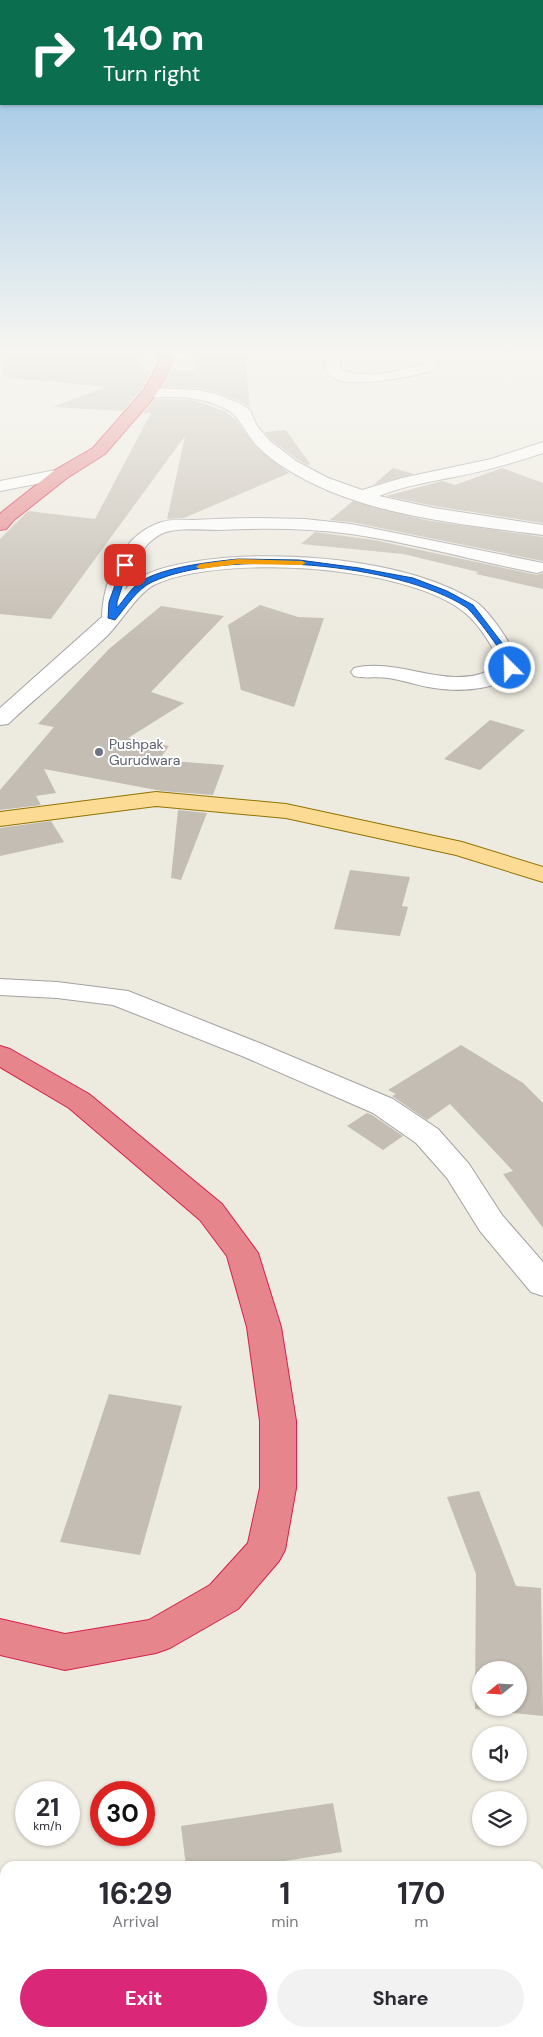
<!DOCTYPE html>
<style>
:root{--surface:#fff;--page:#f2f2f3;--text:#2b2b33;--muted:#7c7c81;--accent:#db2777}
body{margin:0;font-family:"DM Sans",sans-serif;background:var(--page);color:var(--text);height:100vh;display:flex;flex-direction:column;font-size:19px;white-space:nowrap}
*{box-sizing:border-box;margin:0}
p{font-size:16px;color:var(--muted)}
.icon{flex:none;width:28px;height:28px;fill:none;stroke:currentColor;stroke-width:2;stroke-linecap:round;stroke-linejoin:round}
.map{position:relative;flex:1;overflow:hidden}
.details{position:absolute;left:0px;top:1861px;width:544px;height:176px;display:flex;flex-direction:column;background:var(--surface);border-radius:15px 15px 0 0;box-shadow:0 1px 4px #0004}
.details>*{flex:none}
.top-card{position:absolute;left:0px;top:0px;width:544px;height:105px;box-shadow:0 1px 4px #0004;background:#0b6e4f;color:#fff;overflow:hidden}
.needle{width:32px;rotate:252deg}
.tools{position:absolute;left:472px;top:1661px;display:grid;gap:10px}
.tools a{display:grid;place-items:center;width:55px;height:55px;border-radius:50%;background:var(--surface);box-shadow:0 1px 4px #0004;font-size:25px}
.speed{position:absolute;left:15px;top:1781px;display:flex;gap:10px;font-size:25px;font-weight:700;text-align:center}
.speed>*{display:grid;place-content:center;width:65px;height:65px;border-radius:50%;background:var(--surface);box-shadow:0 1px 4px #0004;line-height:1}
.speed small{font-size:12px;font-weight:400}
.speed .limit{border:8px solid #d22;background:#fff;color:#111}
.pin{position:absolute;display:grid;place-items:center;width:42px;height:42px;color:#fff;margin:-21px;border-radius:10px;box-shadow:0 2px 8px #0006}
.me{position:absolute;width:55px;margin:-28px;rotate:337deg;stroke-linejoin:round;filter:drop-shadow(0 0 4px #0008)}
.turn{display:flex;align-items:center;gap:18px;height:105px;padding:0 20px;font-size:22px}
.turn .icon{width:65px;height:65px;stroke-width:2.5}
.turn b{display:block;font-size:35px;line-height:42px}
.eta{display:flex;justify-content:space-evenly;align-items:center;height:85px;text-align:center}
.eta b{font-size:30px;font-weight:700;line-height:35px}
.primary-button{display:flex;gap:10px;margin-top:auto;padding:10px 20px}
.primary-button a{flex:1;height:58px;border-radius:30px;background:var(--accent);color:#fff;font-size:20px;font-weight:700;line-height:58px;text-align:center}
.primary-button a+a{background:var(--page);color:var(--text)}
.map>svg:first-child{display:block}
.building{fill:#c4bdb3;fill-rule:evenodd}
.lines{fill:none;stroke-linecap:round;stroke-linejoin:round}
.street-casing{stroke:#a2a2a2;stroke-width:2}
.primary-casing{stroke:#917300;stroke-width:2}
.highway-casing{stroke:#d5224a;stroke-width:2}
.street{fill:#fff;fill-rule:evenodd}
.primary{fill:#fcdc95;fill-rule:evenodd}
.highway{fill:#e6858c;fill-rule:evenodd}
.route{fill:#1a73e8;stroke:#114b97}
.slow{fill:#f59e0b}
.worship-dot{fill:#6b7280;stroke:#fff;stroke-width:2}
.labels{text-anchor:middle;stroke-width:4;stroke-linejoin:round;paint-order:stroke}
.worship-label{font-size:14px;fill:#5b616d;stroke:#fff;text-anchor:start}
</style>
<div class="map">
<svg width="543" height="2037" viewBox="0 0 543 2037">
<rect width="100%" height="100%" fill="#edeae0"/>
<g class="building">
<path d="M 4,354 L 137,354 L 145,372 L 152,370 L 141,390 L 123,411 L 53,407 L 106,387 L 3,377 Z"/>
<path d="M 197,355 L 245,355 L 250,408 L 240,401 L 216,392 L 199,388 L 162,387 L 171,370 L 197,370 Z"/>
<path d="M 155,399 L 192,400 L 225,411 L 237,421 L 256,447 L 289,473 L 184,518 L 167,519 L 185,436 L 51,619 L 0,614 L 0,539 L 28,511 L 95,519 L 151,413 L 143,413 Z"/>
<path d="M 286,430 L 310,464 L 307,465 L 297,459 L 271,440 L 265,432 Z"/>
<path d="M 393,468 L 414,474 L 373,485 Z"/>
<path d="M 502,468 L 543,483 L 543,523 L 434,506 L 386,496 L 442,481 L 455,485 Z"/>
<path d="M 353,501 L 425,520 L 543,537 L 543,561 L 351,522 L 330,520 Z"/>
<path d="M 315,532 L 374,540 L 537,575 L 543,573 L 543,589 L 476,574 L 478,572 L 403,554 L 301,544 Z"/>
<path d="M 260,605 L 298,617 L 324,618 L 294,707 L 241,690 L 228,625 Z"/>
<path d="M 161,606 L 224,616 L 151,692 L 184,703 L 128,738 L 169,746 L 159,760 L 224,765 L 213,795 L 162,791 L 44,769 L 56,793 L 36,796 L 41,805 L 0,810 L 0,790 L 54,727 L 38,724 L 109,649 Z"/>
<path d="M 490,720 L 525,730 L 480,770 L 444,759 Z"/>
<path d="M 178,810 L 207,813 L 181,880 L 171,878 Z"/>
<path d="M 51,821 L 64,842 L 0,856 L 0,828 Z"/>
<path d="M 350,870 L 410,877 L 402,906 L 408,907 L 400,936 L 334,929 Z"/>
<path d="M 461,1045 L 523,1083 L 543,1103 L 543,1228 L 503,1174 L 513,1171 L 450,1104 L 427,1120 L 392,1096 L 396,1094 L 388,1090 Z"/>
<path d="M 367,1113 L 372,1115 L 403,1136 L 383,1150 L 347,1126 Z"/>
<path d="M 109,1394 L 182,1406 L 140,1555 L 60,1542 Z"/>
<path d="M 479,1491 L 516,1586 L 541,1588 L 543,1716 L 475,1709 L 476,1574 L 447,1497 ZM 481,1670 L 519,1670 L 519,1708 L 481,1708 Z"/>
<path d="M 333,1803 L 342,1852 L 253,1866 L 186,1866 L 181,1826 Z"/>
</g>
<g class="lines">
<g class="street-casing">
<g id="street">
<path d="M 160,354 L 193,354 L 191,357 L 166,361 L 161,360 L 159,357 Z"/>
<path d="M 326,354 L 340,354 L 340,368 C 361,381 396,371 418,366 L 423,364 L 425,354 L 439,354 L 435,370 C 417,375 334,395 326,370 C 324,366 326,359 326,354 Z"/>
<path d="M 150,388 L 199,390 L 216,394 L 239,403 L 250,410 L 257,426 L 270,441 L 296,461 L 328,478 L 362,490 L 402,478 L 491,459 L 543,442 L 543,453 C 514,463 484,471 454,477 C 429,482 404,486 379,496 L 434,508 L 543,525 L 543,535 C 472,526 378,516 314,484 C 293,474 273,462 257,446 C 246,434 239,415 226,409 C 209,400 190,397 171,397 C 162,397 153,398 145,396 L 142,393 L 145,390 Z"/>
<path d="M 61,469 L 67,470 L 69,474 L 67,478 L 0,491 L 0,481 Z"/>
<path d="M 258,518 L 305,519 L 351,524 L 543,563 L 543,571 L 537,573 C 475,561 413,543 351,534 C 307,528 262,528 218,530 C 201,530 177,527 161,534 C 140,545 131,569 125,590 C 143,570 173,565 198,561 C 277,549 407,558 476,602 C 489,610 517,651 520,667 C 504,691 460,692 434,688 C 418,686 404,680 388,678 C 377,676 365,679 354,676 L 351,672 L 354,668 C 402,656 454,696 499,665 C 496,649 477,622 464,612 C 406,565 223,554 156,584 C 139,591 121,622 107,636 C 75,666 40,694 8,724 L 0,725 L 0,708 L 102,617 C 103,580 123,533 162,522 C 171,519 183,520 193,520 C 215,519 237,518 258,518 Z"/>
<path d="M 0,979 L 57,982 L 128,991 L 262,1044 L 393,1099 L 438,1129 L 469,1164 L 502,1215 L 543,1262 L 543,1296 L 531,1292 L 480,1231 L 447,1178 L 416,1143 L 373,1113 L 242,1056 L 113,1005 L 57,998 L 0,995 Z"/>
</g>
</g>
<g class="primary-casing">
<path id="primary" d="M 156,792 L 286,804 L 462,842 L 543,867 L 543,882 L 456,855 L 286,818 L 156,806 L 0,826 L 0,812 Z"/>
</g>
<g class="highway-casing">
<g id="highway">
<path d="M 157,354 L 172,354 L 173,357 L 171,366 L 155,396 L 105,454 L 67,478 L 14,520 L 6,529 L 0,530 L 0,514 L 2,512 L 55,470 L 93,448 L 143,391 L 157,366 L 159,357 Z"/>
<path d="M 0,1046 L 10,1049 L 89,1094 L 222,1204 L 258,1253 L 281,1327 L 296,1421 L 296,1488 L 285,1550 L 279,1561 L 238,1609 L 170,1648 L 156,1653 L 65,1670 L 0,1655 L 0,1619 L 65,1634 L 149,1620 L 210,1585 L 248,1543 L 260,1488 L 260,1421 L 247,1327 L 227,1256 L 200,1220 L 69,1108 L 0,1067 Z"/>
</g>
</g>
<use href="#street" class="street"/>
<use href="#primary" class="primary"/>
<use href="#highway" class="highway"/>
</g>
<linearGradient id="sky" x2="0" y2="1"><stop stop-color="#8bbbe3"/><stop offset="0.55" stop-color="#f7f6f1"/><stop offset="1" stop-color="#f7f6f1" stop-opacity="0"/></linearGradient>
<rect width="543" height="640" fill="url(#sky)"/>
<path class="route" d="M 238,559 L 299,560 L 359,568 L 413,578 L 447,591 L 473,605 L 512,656 L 514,668 L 507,669 C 505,665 505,659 503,655 C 498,646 473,612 466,607 C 398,563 226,548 152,582 C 137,589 126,607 115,620 L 108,618 L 109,602 L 123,563 L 129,565 L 117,602 L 117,608 C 124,600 131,588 140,582 C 163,567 210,562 238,559 Z"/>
<path class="slow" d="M 238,559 L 302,561 L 306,563 L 302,565 L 238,564 L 200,569 L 196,567 L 200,564 Z"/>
<circle class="worship-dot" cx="99" cy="752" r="5"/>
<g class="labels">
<g class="worship-label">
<text x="109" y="749">Pushpak<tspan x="109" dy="16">Gurudwara</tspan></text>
</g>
</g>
</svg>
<div class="tools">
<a><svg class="needle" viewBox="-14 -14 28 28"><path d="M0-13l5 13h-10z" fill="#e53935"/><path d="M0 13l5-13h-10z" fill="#7c7c81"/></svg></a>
<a><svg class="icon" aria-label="sound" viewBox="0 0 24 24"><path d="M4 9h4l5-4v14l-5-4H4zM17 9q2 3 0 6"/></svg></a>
<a><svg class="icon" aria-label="layers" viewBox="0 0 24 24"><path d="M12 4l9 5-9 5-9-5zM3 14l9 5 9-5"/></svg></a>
</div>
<div class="speed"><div>21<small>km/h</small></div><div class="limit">30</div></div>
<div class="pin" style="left:125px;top:565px;background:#d93025"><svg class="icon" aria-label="arrive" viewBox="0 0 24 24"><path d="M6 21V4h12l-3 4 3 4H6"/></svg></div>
<svg class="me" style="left:510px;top:668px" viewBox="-20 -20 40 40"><circle r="17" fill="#1a73e8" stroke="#fff" stroke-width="3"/><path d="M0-11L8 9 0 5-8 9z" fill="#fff"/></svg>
<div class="top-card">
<div class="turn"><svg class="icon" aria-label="right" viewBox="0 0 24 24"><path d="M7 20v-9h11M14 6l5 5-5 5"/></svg><div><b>140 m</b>Turn right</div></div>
</div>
<section class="details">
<div class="eta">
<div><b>16:29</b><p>Arrival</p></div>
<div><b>1</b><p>min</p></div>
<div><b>170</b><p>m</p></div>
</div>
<div class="primary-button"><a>Exit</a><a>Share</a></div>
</section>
</div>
